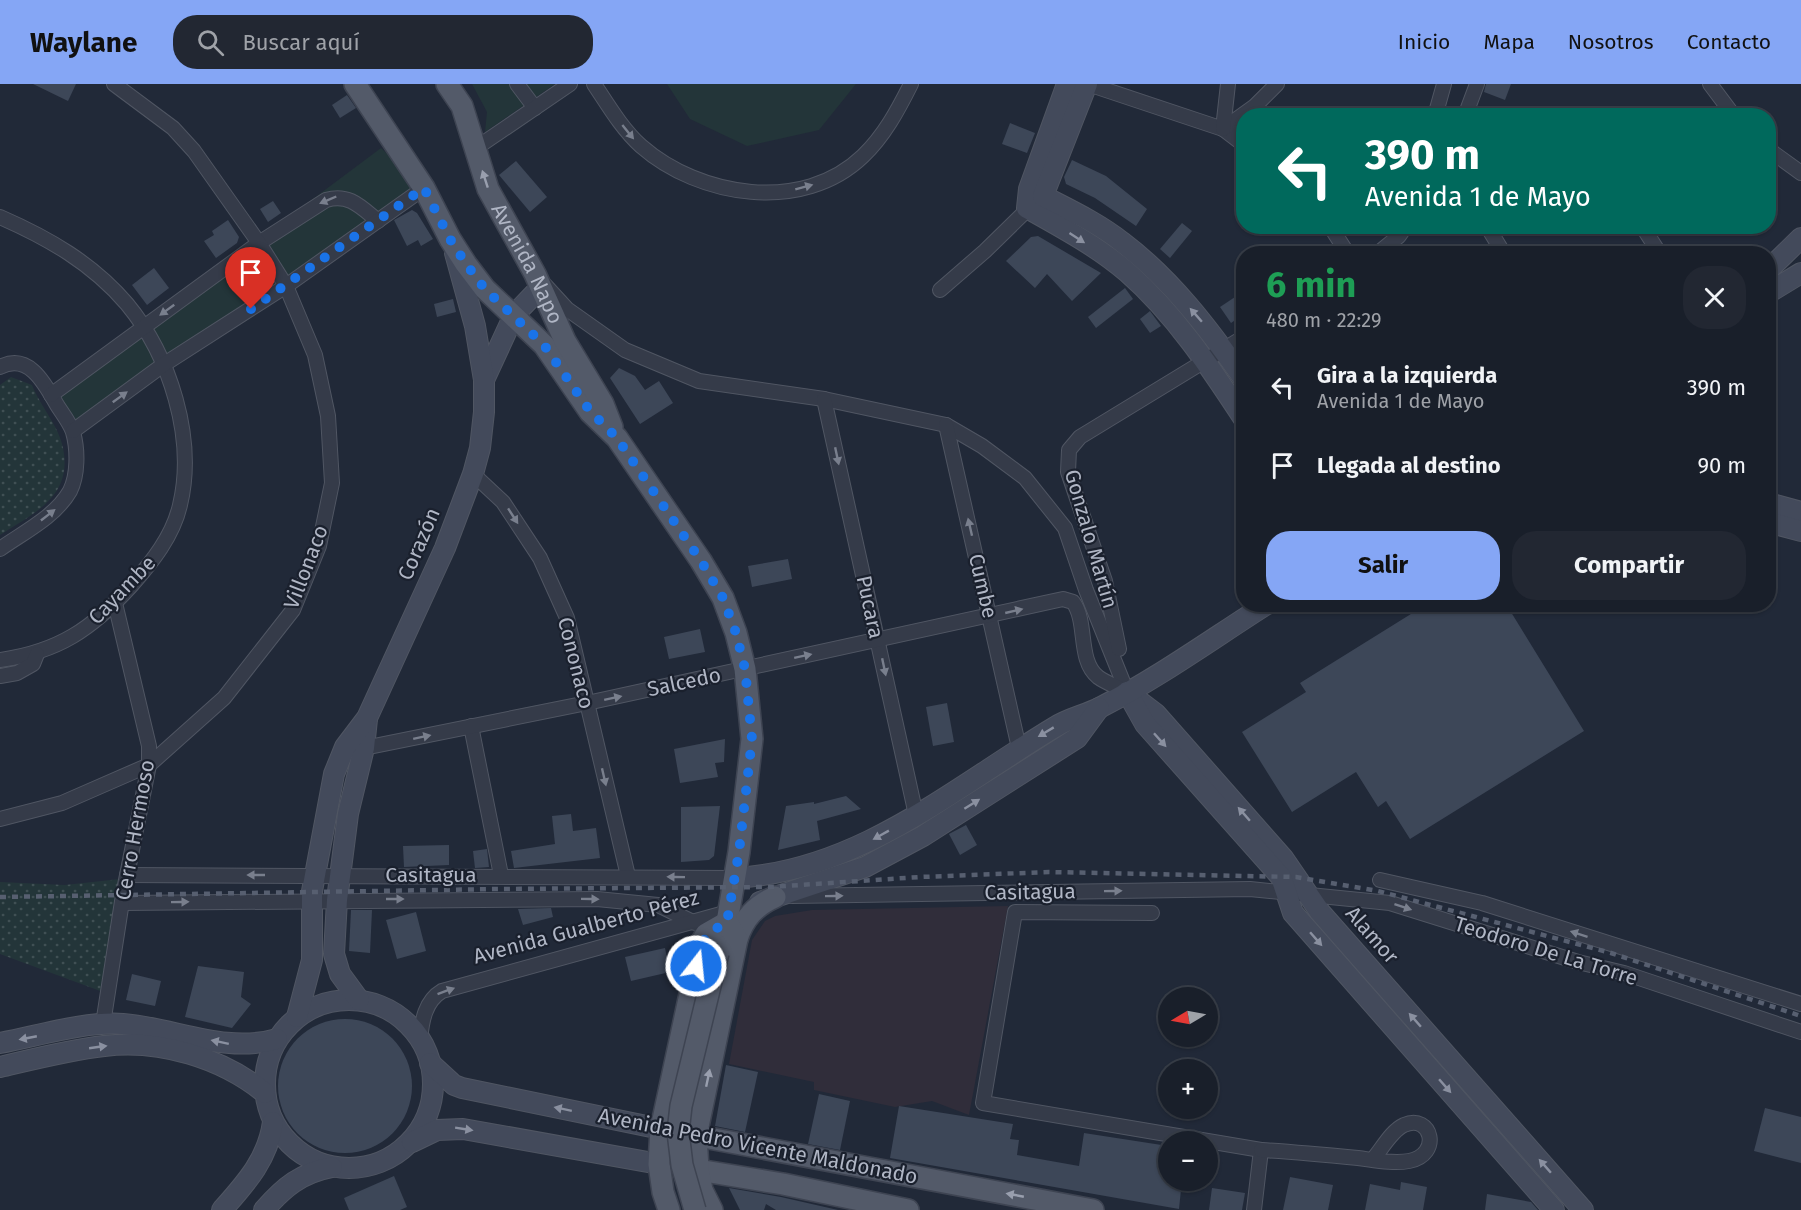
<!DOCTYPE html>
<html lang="es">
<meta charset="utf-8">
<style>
:root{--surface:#191f2a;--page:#222732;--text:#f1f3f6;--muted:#9fa2a8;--line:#373d47;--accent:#85a6f5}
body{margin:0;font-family:"Fira Sans",sans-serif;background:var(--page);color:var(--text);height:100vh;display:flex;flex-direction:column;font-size:22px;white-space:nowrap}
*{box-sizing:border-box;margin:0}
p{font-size:20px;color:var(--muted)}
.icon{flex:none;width:33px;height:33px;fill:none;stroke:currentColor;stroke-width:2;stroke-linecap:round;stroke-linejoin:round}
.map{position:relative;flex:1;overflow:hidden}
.details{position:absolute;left:1236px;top:162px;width:540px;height:366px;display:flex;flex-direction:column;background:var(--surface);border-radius:24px;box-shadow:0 2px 4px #0004,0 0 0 2px var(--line)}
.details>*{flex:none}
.banner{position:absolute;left:1236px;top:24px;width:540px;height:126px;border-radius:24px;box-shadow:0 2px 4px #0004,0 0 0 2px var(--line);background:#00695c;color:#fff;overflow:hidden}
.needle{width:39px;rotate:260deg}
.tools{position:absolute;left:1158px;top:903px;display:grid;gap:12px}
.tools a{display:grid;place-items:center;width:60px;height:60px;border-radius:50%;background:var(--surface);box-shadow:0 2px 4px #0004,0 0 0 2px var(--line);font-size:30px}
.pin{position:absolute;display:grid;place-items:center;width:51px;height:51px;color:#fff;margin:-62px -26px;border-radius:50% 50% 50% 0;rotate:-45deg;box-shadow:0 0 6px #0007}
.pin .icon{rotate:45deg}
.me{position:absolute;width:66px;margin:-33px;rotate:16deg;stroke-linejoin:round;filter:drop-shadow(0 0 4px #0008)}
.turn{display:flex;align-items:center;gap:21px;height:126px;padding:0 30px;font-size:27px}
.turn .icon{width:78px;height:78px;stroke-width:2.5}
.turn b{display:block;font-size:42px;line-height:51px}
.round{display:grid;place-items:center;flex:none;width:63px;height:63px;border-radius:24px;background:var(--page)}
.overview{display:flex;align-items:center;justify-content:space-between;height:102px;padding:0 30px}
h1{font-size:36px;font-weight:700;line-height:45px;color:#1e9e55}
.primary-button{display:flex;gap:12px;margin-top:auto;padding:12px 30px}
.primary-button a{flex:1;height:69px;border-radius:24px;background:var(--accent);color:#111;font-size:24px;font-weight:700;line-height:69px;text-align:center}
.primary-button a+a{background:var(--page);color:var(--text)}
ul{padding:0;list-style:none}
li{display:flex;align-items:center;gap:18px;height:78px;padding:0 30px}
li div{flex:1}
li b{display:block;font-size:22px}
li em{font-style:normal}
header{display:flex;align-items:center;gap:36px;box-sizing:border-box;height:84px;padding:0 30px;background:var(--accent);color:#111}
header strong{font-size:28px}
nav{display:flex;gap:33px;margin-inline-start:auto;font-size:21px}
.search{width:420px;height:54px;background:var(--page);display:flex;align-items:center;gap:15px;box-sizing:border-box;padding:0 21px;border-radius:24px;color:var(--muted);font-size:22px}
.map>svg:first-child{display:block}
.medical{fill:#302d3a}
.grass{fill:#233539}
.park{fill:url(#park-dots)}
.building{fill:#3d4758}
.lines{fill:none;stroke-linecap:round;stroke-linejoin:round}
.street-casing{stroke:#505663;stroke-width:16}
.secondary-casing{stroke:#505663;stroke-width:22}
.primary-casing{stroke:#3e4452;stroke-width:24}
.street{stroke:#353b49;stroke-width:14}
.secondary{stroke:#434a5b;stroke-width:20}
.primary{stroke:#535a69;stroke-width:21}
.rail{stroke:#575f70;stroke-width:4.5;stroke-dasharray:6 6;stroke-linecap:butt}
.primary-bridge-casing{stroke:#3e4452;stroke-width:24;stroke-linecap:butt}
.primary-bridge{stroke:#535a69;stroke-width:21}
.oneway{fill:#797f8d}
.oneway2{fill:#999fae}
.oneway3{fill:#8a90a0}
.route{stroke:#1a73e8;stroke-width:10;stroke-dasharray:0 18}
.labels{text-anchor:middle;stroke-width:4.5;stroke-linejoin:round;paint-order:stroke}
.street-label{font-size:21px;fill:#b0b6c5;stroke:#1a202d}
</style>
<header>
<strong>Waylane</strong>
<div class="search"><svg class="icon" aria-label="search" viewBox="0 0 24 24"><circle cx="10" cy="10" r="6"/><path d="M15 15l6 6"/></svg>Buscar aquí</div>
<nav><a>Inicio</a><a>Mapa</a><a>Nosotros</a><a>Contacto</a></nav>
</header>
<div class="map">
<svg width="1801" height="1126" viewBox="0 0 1801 1126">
<defs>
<pattern id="park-dots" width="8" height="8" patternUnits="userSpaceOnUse" patternTransform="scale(1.5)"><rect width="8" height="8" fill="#233539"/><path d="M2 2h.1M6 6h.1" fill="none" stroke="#405054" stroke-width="1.8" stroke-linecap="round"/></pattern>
</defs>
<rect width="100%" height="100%" fill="#212938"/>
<path class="medical" d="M 1008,822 L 969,1031 L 932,1017 L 895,1023 L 814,1006 L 814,998 L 729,980 L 752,856 L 765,837 L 775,832 L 812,826 Z"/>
<g class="grass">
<path d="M 472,0 L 555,0 L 485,48 L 487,28 Z"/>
<path d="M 667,0 L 856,0 L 819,46 L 747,62 L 690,35 Z"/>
<path d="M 381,64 L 424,104 L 73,347 L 51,311 Z"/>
</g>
<g class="park">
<path d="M 11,293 L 32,301 C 40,322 59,342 63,364 C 73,413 34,429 0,451 L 0,301 Z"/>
<path d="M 120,795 L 103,908 L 0,870 L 0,798 L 65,801 Z"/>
</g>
<g class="building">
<path d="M 33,0 L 76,0 L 68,17 Z"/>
<path d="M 1486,0 L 1511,0 L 1505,16 L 1484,8 Z"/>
<path d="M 347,11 L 356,24 L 340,34 L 332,21 Z"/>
<path d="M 1010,39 L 1035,49 L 1027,69 L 1002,60 Z"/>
<path d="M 1072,76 L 1106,92 L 1147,125 L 1136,142 L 1095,114 L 1066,100 L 1064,93 Z"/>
<path d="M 516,77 L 547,113 L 530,128 L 499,91 Z"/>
<path d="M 273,117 L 281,129 L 268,138 L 260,125 Z"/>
<path d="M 412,126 L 417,129 L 433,155 L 421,162 L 418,156 L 407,162 L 394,136 Z"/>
<path d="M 228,136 L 239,153 L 237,159 L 216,174 L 204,157 L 214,151 L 212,147 Z"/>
<path d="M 1182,139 L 1192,147 L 1170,174 L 1160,165 Z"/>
<path d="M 1038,152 L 1101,189 L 1072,217 L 1047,190 L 1035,204 L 1006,177 L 1031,153 Z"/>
<path d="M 154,184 L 169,204 L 147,221 L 132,201 Z"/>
<path d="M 1125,204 L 1133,215 L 1096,244 L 1088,233 Z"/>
<path d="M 1244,207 L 1244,230 L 1231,239 L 1220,223 Z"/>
<path d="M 453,215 L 456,228 L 437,233 L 434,220 Z"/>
<path d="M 1150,227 L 1161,242 L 1150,249 L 1140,235 Z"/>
<path d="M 619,284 L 635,292 L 645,306 L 659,297 L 673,319 L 640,340 L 610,294 Z"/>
<path d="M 788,475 L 792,495 L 752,503 L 748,482 Z"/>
<path d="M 1427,520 L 1506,520 L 1584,647 L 1410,755 L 1386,717 L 1378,723 L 1356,688 L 1292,728 L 1242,648 L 1306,608 L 1300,599 Z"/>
<path d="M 700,545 L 705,568 L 669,575 L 664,553 Z"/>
<path d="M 947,619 L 954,658 L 933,662 L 926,623 Z"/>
<path d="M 725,655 L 724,678 L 715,679 L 718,693 L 680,699 L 674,665 Z"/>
<path d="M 846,712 L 861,725 L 817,737 L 820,756 L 778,766 L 786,722 L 814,718 L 814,720 Z"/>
<path d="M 720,722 L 714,772 L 709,776 L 681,778 L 681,723 Z"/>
<path d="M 571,730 L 573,747 L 596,744 L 600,774 L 514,784 L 511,767 L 555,760 L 552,732 Z"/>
<path d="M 966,741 L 977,761 L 960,771 L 949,750 Z"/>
<path d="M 449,761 L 449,781 L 404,783 L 403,762 Z"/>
<path d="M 487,765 L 489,783 L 475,784 L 473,767 Z"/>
<path d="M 551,824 L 553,833 L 523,841 L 518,825 Z"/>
<path d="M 351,826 L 372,826 L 370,869 L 349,867 Z"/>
<path d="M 416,828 L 426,867 L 397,875 L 386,836 Z"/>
<path d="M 665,864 L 670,888 L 631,897 L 625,873 Z"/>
<path d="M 198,882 L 244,888 L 241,913 L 251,920 L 232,944 L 185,933 Z"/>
<path d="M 132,890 L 161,897 L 155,922 L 126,916 Z"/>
<circle cx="345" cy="1002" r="67"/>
<path d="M 726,981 L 758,988 L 745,1048 L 715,1042 Z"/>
<path d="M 819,1010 L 850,1017 L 840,1066 L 808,1060 Z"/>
<path d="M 899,1022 L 1013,1040 L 1010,1055 L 1019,1056 L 1017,1071 L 1079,1082 L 1084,1049 L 1168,1062 L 1168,1096 L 1182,1096 L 1179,1125 L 890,1074 Z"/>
<path d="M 1765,1024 L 1801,1033 L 1801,1079 L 1754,1067 Z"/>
<path d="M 394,1092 L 407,1123 L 400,1126 L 349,1126 L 344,1114 Z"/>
<path d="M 1290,1093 L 1333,1101 L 1328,1126 L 1283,1126 Z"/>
<path d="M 1401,1098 L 1427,1103 L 1423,1126 L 1365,1126 L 1370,1100 L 1400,1106 Z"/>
<path d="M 729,1104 L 781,1113 L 838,1126 L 776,1126 L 766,1120 L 764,1126 L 740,1126 Z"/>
<path d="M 1212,1104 L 1245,1109 L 1242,1126 L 1209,1126 Z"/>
<path d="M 1487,1110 L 1531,1118 L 1538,1126 L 1485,1126 Z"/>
</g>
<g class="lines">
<g class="street-casing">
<g id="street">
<path d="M 517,0 L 535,24"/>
<path d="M 594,0 C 608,21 622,45 641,62 C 699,113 803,130 863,72 C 884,52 898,26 911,0"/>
<path d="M 1088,0 L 1223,45 L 1244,61"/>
<path d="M 1710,0 L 1734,32"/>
<path d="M 1435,32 L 1444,0"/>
<path d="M 1465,32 L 1477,0"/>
<path d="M 1223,45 L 1255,22 L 1277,0"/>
<path d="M 1223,45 L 1228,0"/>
<path d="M 476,64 L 570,0"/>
<path d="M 1768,65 L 1801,89"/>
<path d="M 0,133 C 48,154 92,179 127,220 C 170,272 196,354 180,421 C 173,452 152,478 131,502 C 92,545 58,568 0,576"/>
<path d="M 1330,142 L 1348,170"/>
<path d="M 1487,142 L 1504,170"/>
<path d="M 1642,142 L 1660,170"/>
<path d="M 1377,170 L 1399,152 L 1406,142"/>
<path d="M 545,201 L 567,225 L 625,266 L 699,297 L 824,315 L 946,341 L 982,362 L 1025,394 L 1065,444 L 1086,506 L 1127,608"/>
<path d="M 940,206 L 985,167 L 1033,120"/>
<path d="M 0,283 C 29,268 45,300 57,321 C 62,329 70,339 73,348 C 78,366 78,391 70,407 C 55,433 24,448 0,465"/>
<path d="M 51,311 L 259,159 L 326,116 C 349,109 361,123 378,137"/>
<path d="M 824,315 L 916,731"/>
<path d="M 946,341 L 1019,664"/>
<path d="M 73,347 L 163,281 L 286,202 L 424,104"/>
<path d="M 473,390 L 503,418 L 540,474 L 567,534 L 628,792"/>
<path d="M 1119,565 L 1105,497 L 1068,388 L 1069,366 L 1080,353 L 1244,253"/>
<path d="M 0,592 L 17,589 L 33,580 L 37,570"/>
<path d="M 471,642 L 501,791"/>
<path d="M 364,664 L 587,619 L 1063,515 L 1073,518 C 1088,538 1077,576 1098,593 C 1106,599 1118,603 1127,608"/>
<path d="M 0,735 L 62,719 L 149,681 L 224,614 L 293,526 L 319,462 L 332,399 L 328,332 L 315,271 L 286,202 L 259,159 L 194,67 L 173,44 L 114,0"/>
<path d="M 127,791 L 735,794"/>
<path d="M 1380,796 L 1482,819 L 1801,920"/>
<path d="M 792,812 L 1250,805 L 1390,819 L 1578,878 L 1624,889 L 1801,948"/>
<path d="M 122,819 L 597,815 L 658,821 L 695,839"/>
<path d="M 1152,829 L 1015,828 L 983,1019 L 1261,1066 L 1254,1126"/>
<path d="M 103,940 L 123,811 L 149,681 L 149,662 L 115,519"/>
<path d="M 420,955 C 422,937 425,917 442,907 L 728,828"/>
<path d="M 1261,1066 C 1293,1068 1326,1071 1358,1074 C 1374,1076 1393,1080 1409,1077 C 1442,1071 1432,1029 1404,1041 C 1391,1047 1382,1065 1373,1075"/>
</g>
</g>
<g class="secondary-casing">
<g id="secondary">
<path d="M 1067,0 L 1029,105 L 1027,124 C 1061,143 1098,163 1127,188 C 1175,230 1210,283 1244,335"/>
<path d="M 1087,0 L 1043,112 C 1070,126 1098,139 1122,158 C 1171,195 1209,245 1244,295"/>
<path d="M 1768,186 L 1801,154"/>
<path d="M 1768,209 L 1801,189"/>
<path d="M 484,296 L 514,231 L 541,203"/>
<path d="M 1768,419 L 1801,428"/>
<path d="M 1768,438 L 1801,447"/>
<path d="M 1127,608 L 1156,630 L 1283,774 L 1320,828 L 1583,1126"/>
<path d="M 1131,615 L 1145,640 L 1281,793 L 1293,829 L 1554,1126"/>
<path d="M 735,794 C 859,787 952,705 1055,643 C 1069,634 1086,631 1101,623 C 1158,594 1212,555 1267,520"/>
<path d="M 760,818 L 865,783 L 923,752 L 1077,654 L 1099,624"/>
<circle cx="349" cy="1000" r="84"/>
<path d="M 359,916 L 340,890 L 334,870 L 337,816 L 348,730 L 364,664 L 367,635"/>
<path d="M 297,933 L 312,876 L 312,807 L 334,690 L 345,663 L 367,634 L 445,464 L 473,390 L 480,364 L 484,328 L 484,296 L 475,242 L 455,169"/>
<path d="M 0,959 C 38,952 85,937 123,940 C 175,944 225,970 277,955"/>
<path d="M 430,979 L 454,1001 L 462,1004 L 661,1045"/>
<path d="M 0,983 C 34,975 69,966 104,962 C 160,955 222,974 265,1009"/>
<path d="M 412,1058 L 437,1046 L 463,1045 L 659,1080"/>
<path d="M 222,1126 C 246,1099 268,1075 273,1038"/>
<path d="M 264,1126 C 284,1103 301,1089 332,1083"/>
</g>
</g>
<g class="primary-casing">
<g id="primary">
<path d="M 355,0 L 424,104 L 450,155 L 466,180 L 485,205 L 544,261 L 590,328 L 617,354 L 701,477 L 723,514 L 736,549 L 745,585 L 752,655 L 739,768 L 727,838 L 718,869"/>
<path id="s1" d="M 447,0 L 462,22 L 488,105 L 535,190 L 565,257 L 603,320 L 612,343"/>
<path d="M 737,855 C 744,834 755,822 775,813"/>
<path d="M 661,1045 L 1093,1126"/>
<path d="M 686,1084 L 783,1100 L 908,1126"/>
<path d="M 669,1126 L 663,1108 L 659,1080 L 661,1045 L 701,859 L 706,850 L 727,838"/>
<path d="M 712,1126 L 702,1106 L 698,1085 L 696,1052 L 737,855 L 727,838"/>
</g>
</g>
<use href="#street" class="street"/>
<use href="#secondary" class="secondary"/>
<use href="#primary" class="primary"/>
<path class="rail" d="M 0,813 L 499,805 L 770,803 L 920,793 L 1049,788 L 1296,793 L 1378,807 L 1611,869 L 1801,932"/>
<g class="primary-bridge-casing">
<path id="primary-bridge" d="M 695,1126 L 682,1081 L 678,1048 L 681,1022 L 718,869"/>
</g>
<use href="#primary-bridge" class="primary-bridge"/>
</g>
<defs><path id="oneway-solid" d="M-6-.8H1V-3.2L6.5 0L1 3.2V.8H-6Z" transform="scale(1.5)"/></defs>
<g class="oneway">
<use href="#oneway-solid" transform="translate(628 48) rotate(51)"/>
<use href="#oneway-solid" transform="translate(804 103) rotate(-15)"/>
<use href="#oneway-solid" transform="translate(328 116) rotate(157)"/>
<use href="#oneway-solid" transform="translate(167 226) rotate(144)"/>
<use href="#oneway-solid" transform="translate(120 313) rotate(-36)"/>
<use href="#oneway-solid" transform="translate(837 372) rotate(78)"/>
<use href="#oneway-solid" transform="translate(48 431) rotate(-38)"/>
<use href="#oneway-solid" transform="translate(513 432) rotate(57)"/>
<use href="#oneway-solid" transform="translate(970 443) rotate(-103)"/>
<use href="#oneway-solid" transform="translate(1014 527) rotate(-13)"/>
<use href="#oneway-solid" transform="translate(803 572) rotate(-12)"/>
<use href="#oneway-solid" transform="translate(884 583) rotate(78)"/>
<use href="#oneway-solid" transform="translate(613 614) rotate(-12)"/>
<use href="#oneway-solid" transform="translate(422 653) rotate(-12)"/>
<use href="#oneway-solid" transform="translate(604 693) rotate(77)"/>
<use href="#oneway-solid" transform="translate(256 791) rotate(-180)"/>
<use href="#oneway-solid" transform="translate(676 793) rotate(-179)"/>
<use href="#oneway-solid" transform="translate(1113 807) rotate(-1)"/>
<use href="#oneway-solid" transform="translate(834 812) rotate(-1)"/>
<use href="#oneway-solid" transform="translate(395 815)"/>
<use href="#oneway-solid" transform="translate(590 815) rotate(1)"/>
<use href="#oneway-solid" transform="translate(180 818) rotate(-1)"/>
<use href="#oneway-solid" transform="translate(1403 823) rotate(18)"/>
<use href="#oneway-solid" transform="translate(1579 850) rotate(-162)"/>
<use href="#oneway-solid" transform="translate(446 907) rotate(-20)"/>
</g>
<g class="oneway2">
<use href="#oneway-solid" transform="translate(485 95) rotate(-108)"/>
<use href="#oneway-solid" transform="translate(708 994) rotate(-78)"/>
<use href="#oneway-solid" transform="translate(1015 1111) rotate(-169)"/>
</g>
<g class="oneway3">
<use href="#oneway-solid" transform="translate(1077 154) rotate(33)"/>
<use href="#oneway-solid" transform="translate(1196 231) rotate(-131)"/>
<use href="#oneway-solid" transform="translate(1046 648) rotate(149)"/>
<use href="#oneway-solid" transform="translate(1160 656) rotate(48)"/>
<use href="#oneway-solid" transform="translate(972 720) rotate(-32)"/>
<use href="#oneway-solid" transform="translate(1244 730) rotate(-131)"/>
<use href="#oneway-solid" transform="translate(881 751) rotate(151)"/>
<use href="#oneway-solid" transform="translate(1316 855) rotate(49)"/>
<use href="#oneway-solid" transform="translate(1415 936) rotate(-131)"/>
<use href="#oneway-solid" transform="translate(28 954) rotate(169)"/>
<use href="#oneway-solid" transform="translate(220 958) rotate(-168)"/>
<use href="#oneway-solid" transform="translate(98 963) rotate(-8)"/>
<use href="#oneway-solid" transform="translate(1445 1002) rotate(49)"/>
<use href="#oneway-solid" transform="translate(563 1025) rotate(-168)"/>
<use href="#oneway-solid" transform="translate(464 1045) rotate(9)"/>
<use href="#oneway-solid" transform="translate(1545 1082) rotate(-131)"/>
</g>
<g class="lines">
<path class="route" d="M 251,225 L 424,104 L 450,155 L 466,180 L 485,205 L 544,261 L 590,327 L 617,354 L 701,477 L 723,514 L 736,549 L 745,585 L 752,655 L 739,768 L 727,838 C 703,852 702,855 696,882"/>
</g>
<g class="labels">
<g class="street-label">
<text dy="7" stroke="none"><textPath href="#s1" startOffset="198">Avenida Napo</textPath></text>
<text transform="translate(1091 455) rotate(74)" y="7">Gonzalo Martín</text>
<text transform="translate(419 460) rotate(-67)" y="7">Corazón</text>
<text transform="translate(306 483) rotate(-69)" y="7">Villonaco</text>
<text transform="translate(983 502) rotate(77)" y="7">Cumbe</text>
<text transform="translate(122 506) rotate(-46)" y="7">Cayambe</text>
<text transform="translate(870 523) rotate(78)" y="7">Pucara</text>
<text transform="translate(576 579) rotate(76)" y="7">Cononaco</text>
<text transform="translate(684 598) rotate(-12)" y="7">Salcedo</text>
<text transform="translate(135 746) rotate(-80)" y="7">Cerro Hermoso</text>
<text x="431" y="798">Casitagua</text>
<text transform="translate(1030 808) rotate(-1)" y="7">Casitagua</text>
<text transform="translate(586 843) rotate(-15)" y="7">Avenida Gualberto Pérez</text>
<text transform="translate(1372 851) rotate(49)" y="7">Alamor</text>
<text transform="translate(1546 867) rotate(17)" y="7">Teodoro De La Torre</text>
<text transform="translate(758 1062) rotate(11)" y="7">Avenida Pedro Vicente Maldonado</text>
</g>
</g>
</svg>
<div class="tools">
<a><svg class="needle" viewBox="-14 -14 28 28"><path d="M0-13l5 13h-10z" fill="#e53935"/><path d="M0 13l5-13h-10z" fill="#9fa2a8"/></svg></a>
<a>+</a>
<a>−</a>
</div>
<div class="pin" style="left:251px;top:225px;background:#d93025"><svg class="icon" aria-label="arrive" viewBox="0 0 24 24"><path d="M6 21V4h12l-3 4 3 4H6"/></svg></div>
<svg class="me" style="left:696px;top:882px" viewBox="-20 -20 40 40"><circle r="17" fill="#1a73e8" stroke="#fff" stroke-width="3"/><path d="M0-11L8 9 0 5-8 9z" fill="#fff"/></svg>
<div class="banner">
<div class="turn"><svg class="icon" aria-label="left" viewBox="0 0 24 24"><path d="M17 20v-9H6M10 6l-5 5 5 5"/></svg><div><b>390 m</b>Avenida 1 de Mayo</div></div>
</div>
<section class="details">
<div class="overview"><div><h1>6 min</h1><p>480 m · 22:29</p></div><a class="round"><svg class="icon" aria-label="close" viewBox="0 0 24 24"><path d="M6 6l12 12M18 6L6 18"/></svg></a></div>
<ul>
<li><svg class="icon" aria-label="left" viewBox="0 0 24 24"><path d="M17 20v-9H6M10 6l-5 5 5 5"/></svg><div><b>Gira a la izquierda</b><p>Avenida 1 de Mayo</p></div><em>390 m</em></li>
<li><svg class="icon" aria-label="arrive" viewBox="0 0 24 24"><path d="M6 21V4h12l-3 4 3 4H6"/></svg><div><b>Llegada al destino</b></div><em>90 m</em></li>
</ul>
<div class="primary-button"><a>Salir</a><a>Compartir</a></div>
</section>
</div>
